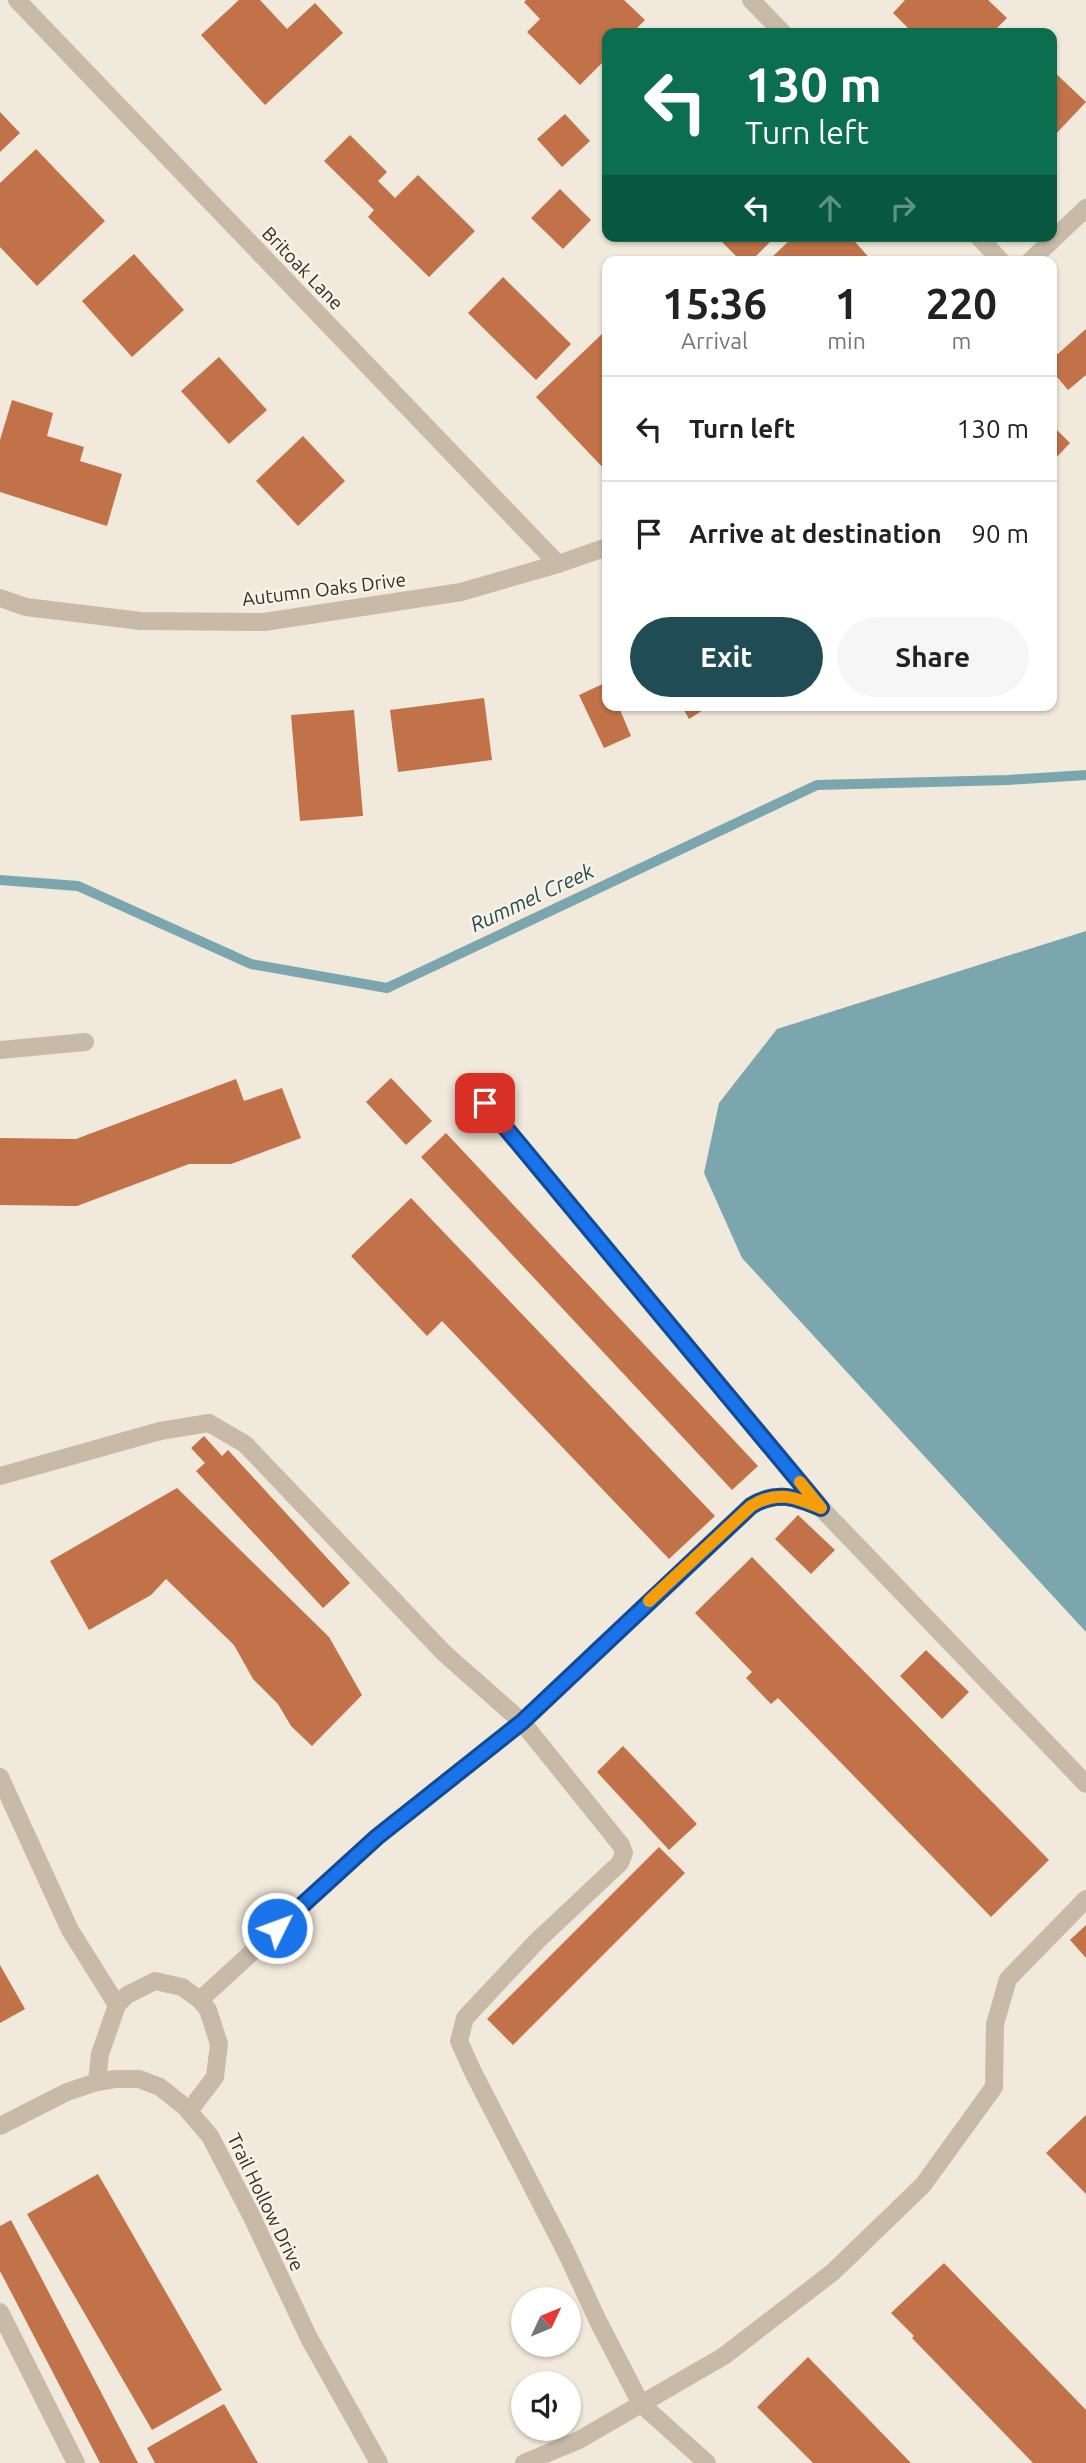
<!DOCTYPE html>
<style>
:root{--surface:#fff;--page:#f6f6f6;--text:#222;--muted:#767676;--line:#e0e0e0;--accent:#1f4c55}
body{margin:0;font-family:Ubuntu,sans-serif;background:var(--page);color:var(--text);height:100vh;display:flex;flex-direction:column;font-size:26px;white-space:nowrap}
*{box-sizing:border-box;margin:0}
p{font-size:23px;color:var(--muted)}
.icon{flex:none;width:38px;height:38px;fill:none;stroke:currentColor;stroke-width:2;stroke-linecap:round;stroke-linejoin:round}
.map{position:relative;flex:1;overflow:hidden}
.sheet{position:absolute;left:602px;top:256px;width:455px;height:455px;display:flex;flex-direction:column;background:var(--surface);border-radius:14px;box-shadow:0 2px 5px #0004}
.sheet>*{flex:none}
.guide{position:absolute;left:602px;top:28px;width:455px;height:214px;border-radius:14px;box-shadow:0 2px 5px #0004;background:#0b6e4f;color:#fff;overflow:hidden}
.needle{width:46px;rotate:46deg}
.tools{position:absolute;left:511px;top:2287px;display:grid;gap:14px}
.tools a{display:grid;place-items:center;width:70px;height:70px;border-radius:50%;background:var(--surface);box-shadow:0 2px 5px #0004;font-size:35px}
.pin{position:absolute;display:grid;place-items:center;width:60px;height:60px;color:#fff;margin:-30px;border-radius:14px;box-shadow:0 4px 10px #0006}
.me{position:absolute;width:77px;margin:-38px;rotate:48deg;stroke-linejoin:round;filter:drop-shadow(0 0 5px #0008)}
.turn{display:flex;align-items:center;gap:24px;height:147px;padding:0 28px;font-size:32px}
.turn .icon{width:91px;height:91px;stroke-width:2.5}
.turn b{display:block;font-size:49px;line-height:60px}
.lanes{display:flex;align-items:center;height:66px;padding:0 28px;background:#0003;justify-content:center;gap:35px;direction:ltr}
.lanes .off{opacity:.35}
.eta{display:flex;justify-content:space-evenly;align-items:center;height:119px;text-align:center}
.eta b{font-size:42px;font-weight:600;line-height:49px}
.button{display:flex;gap:14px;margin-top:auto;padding:14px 28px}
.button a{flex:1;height:80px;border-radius:42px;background:var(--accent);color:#fff;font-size:28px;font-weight:600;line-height:80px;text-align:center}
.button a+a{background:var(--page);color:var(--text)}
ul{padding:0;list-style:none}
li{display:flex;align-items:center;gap:21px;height:105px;padding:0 28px;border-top:2px solid var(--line)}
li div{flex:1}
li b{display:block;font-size:26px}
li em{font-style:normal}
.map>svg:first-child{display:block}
.water{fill:#7ba6ad}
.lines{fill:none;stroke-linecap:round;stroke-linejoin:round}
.stream{stroke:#7ba6ad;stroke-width:10}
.building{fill:#c17248}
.minor{stroke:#c8baa7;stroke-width:18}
.route-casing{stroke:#114b97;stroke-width:18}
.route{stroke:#1a73e8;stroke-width:12}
.slow{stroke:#f59e0b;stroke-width:12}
.labels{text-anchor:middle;stroke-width:5;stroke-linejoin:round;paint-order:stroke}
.street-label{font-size:19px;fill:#352d28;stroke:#f9f2e7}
.water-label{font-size:21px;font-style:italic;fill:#1f4c55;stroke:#f9f2e7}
</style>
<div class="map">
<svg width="1086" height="2463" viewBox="0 0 1086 2463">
<rect width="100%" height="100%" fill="#f1e9db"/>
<path class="water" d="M 1086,931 L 1086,1632 L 742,1258 L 704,1173 L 719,1103 L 777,1029 Z"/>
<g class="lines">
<path class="stream" d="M 0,880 L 78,886 L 251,964 L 387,988 L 817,785 L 1008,780 L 1086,775"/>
</g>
<g class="building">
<path d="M 239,0 L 260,0 L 287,29 L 315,3 L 343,33 L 265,105 L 201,35 Z"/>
<path d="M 526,0 L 624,0 L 645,20 L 632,33 L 607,33 L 607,58 L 580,85 L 527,32 L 540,19 L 524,2 Z"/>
<path d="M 905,0 L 988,0 L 1007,18 L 992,33 L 913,33 L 893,13 Z"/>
<path d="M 1052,70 L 1086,102 L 1052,138 Z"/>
<path d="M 0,112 L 20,133 L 0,152 Z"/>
<path d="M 565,114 L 590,141 L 562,167 L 537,139 Z"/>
<path d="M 350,135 L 387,172 L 378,181 L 395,198 L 418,175 L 475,231 L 429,277 L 368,217 L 374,210 L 324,161 Z"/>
<path d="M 36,149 L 105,221 L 37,286 L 0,247 L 0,183 Z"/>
<path d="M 560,189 L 591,220 L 563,249 L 531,218 Z"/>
<path d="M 716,236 L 776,236 L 751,261 L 741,261 Z"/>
<path d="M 794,236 L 850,236 L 872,261 L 768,261 Z"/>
<path d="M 134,254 L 184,310 L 132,357 L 82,301 Z"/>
<path d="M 503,277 L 571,344 L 536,380 L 468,313 Z"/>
<path d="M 1086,329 L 1086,375 L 1068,390 L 1052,371 L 1052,359 Z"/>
<path d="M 602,334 L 607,340 L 607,472 L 536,397 Z"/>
<path d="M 219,357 L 267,410 L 229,444 L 181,391 Z"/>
<path d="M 12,400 L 53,413 L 47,436 L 84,447 L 80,461 L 122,474 L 107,526 L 0,492 L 0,440 Z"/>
<path d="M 1052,425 L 1070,443 L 1052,462 Z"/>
<path d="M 303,436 L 345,481 L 298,526 L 256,481 Z"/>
<path d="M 607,682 L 607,705 L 618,705 L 631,736 L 604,748 L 579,695 Z"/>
<path d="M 484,698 L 492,760 L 398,772 L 390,710 Z"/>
<path d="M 681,705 L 711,705 L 689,719 Z"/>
<path d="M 354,710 L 363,816 L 300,821 L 291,715 Z"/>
<path d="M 391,1078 L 432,1121 L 406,1145 L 366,1102 Z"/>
<path d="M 236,1079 L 244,1101 L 282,1088 L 301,1138 L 231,1164 L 189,1164 L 77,1206 L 0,1205 L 0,1138 L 76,1139 Z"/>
<path d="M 446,1133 L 758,1466 L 732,1490 L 421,1157 Z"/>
<path d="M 411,1198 L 715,1516 L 669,1559 L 442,1321 L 427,1336 L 351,1256 Z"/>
<path d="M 204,1436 L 222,1456 L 228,1450 L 350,1583 L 323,1608 L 196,1471 L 205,1463 L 191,1448 Z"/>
<path d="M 177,1488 L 329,1637 L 362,1695 L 312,1746 L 291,1726 L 278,1704 L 253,1679 L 234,1645 L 166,1579 L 151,1595 L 89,1630 L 50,1561 Z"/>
<path d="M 798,1515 L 835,1550 L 811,1574 L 775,1539 Z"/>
<path d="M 752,1557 L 1049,1860 L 991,1917 L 778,1698 L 771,1704 L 746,1678 L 752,1672 L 695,1613 Z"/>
<path d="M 926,1650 L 969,1692 L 942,1719 L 900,1676 Z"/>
<path d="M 623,1746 L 697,1824 L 669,1850 L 597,1772 Z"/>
<path d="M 659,1847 L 685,1873 L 513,2045 L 487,2019 Z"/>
<path d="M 1086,1925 L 1086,1958 L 1070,1940 Z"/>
<path d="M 0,1965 L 25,2009 L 0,2023 Z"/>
<path d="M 1086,2115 L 1086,2194 L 1046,2153 Z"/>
<path d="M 98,2174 L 222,2390 L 152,2430 L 27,2214 Z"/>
<path d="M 11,2220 L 138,2463 L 100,2463 L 0,2271 L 0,2226 Z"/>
<path d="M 944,2263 L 1086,2410 L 1086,2463 L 1033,2463 L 912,2338 L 914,2336 L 891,2313 Z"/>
<path d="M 808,2357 L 911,2463 L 813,2463 L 757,2407 Z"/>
<path d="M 224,2404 L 258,2463 L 155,2463 L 147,2448 Z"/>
</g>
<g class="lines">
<g class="minor">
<path d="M 17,0 L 558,564"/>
<path d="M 751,0 L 783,33"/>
<path d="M 978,236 L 1001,261"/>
<path d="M 1030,261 L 1086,208"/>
<path d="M 0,598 L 26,607 L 141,621 L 264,622 L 461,592 L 558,564 L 607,547"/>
<path d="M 0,1050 L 85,1042"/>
<path d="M 485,1103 L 819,1505"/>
<path d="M 0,1476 L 160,1431 L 209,1423 L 245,1444 L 444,1653 L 522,1722 L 621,1845 L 624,1853 L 620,1863 L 537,1941 L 465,2018 L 459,2041 L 473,2072 L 566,2252 L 598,2321 L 641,2404 L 707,2463"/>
<path d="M 0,1777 L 70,1930 L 117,2005"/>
<path d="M 200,2000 L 377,1837 L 522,1722 L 751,1506 C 777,1490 795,1497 821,1508 L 1086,1784"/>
<path d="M 97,2082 L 100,2054 L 117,2005 L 127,1995 L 155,1981 L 182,1987 L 200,2000 L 208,2010 L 219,2044 L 215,2077 L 189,2111"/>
<path d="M 0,2126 L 67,2092 L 97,2082 L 115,2079 L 139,2079 L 160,2087 L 185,2107 L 210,2136 L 251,2215 L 309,2338 L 379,2463"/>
<path d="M 0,2312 L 76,2463"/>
<path d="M 524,2463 L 579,2440 L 724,2356 L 833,2272 L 923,2185 L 994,2087 L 995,2024 L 1008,1979 L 1086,1899"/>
</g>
</g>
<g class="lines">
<g class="route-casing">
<path id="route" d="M 277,1928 L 377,1837 L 522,1722 L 751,1506 C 777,1490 795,1497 821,1508 L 485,1103"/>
</g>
<use href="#route" class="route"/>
<path class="slow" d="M 649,1601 L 751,1506 C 777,1490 795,1497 821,1508 L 800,1482"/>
</g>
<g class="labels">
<g class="street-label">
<text transform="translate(303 268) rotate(46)" y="7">Britoak Lane</text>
<text transform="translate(324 589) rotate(-7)" y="7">Autumn Oaks Drive</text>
<text transform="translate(266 2202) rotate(64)" y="7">Trail Hollow Drive</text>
</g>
<g class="water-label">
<text transform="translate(532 898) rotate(-25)" y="7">Rummel Creek</text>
</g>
</g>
</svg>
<div class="tools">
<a><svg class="needle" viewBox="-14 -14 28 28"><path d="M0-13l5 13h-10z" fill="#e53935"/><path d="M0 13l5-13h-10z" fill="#767676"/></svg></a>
<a><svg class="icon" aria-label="sound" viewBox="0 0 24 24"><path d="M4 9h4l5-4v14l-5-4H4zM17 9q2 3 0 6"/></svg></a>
</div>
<div class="pin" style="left:485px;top:1103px;background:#d93025"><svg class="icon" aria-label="arrive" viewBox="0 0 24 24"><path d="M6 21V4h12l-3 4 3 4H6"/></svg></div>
<svg class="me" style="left:277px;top:1928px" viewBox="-20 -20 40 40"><circle r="17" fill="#1a73e8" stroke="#fff" stroke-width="3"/><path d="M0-11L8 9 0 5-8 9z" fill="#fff"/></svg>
<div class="guide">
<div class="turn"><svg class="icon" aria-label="left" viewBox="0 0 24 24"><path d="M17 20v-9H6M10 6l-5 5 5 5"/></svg><div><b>130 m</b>Turn left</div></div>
<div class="lanes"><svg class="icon" aria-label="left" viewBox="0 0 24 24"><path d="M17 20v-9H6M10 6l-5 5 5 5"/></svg><svg class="icon off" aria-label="ahead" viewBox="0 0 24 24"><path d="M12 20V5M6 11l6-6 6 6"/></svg><svg class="icon off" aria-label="right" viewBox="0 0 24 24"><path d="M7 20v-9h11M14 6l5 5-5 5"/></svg></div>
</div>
<section class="sheet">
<div class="eta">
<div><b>15:36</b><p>Arrival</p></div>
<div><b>1</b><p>min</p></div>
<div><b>220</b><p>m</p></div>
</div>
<ul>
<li><svg class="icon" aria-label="left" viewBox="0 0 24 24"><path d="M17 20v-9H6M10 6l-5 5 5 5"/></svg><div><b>Turn left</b></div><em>130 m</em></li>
<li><svg class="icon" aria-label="arrive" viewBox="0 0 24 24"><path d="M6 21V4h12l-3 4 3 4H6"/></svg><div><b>Arrive at destination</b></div><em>90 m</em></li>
</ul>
<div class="button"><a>Exit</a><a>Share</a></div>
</section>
</div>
